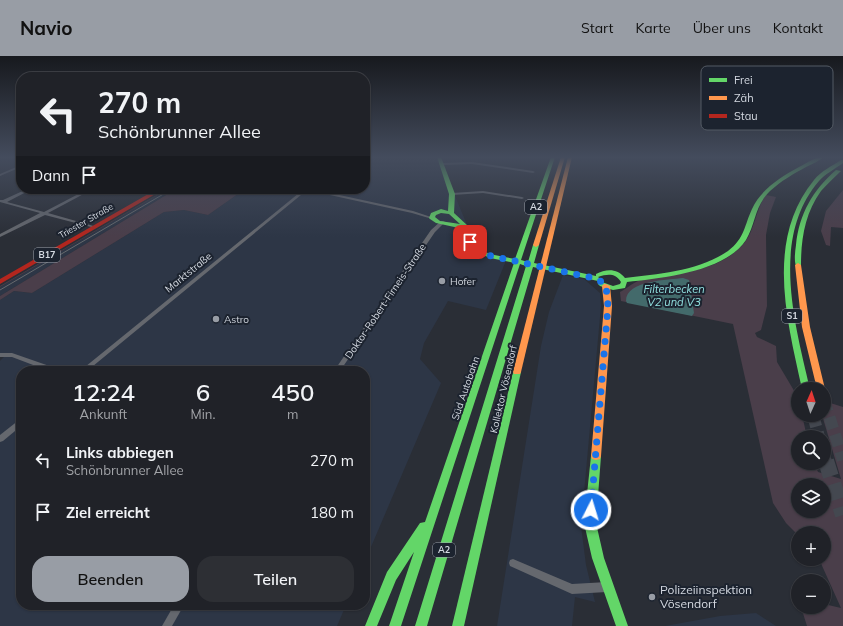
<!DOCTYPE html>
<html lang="de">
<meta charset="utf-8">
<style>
:root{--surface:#202228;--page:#2d2f34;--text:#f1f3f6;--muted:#a2a4a8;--line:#3d3f45;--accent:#989da5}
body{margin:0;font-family:Mulish,sans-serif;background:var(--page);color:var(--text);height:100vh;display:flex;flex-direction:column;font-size:15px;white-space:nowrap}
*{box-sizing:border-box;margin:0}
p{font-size:13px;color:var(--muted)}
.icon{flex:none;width:22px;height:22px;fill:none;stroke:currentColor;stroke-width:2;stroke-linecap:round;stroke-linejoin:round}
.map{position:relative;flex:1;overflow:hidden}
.sheet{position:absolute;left:16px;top:310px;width:354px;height:244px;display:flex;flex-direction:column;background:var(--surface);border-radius:16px;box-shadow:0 1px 3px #0004,0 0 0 1px var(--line)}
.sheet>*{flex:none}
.guide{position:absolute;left:16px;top:16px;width:354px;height:122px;border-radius:16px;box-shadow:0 1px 3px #0004,0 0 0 1px var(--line);background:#202228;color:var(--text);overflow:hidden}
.needle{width:26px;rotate:3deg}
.buttons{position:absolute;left:791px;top:326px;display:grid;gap:8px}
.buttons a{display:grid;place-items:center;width:40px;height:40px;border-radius:50%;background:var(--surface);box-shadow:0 1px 3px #0004,0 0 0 1px var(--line);font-size:20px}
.pin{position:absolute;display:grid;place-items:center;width:34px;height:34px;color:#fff;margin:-17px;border-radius:8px;box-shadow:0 2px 6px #0006}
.me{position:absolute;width:44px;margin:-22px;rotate:5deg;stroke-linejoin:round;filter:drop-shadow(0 0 3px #0008)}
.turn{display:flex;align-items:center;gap:14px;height:84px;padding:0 16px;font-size:18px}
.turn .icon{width:52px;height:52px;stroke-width:2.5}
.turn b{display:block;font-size:28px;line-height:34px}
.then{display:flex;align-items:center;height:38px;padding:0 16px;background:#0003;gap:8px;font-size:15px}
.eta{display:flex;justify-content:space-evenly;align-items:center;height:68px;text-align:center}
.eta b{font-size:24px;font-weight:600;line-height:28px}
.button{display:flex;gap:8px;margin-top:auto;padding:8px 16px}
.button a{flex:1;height:46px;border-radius:16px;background:var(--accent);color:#111;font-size:16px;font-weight:600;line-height:46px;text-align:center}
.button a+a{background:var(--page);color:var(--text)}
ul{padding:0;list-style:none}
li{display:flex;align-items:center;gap:12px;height:52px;padding:0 16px}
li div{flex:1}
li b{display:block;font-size:15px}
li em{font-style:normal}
header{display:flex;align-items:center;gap:24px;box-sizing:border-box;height:56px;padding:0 20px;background:var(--accent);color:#111}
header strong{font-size:19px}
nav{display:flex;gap:22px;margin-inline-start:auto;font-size:14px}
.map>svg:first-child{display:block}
.built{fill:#2d3646}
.green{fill:#4a3e4a;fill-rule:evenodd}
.water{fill:#436a6b}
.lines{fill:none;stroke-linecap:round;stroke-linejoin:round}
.highway-tunnel-far1{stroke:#444850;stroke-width:12;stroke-dasharray:12 6;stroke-linecap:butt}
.highway-tunnel{stroke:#444850;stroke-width:16;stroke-dasharray:16 8;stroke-linecap:butt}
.street{fill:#65686e;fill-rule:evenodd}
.fast{fill:#63d668;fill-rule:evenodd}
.slow{fill:#ff974d;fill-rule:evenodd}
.jam{fill:#b3261e;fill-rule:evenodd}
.tram{stroke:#666a6e;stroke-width:1}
.route{stroke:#1a73e8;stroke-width:7;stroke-dasharray:0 12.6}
.poi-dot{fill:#989da5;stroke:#1c232f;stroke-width:1.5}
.labels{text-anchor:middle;stroke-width:4;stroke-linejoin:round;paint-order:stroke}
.shield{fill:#1c232f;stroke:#9da2ac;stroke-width:1}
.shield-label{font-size:9px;font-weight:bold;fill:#d4d9e1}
.far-street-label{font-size:9px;fill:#d4d9e1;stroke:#1c232f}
.street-label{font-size:10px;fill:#d4d9e1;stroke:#1c232f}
.poi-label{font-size:10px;fill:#d4d9e1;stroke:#1c232f;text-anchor:start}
.water-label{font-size:11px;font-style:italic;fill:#91e1e0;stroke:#1c232f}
.near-poi-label{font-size:12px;fill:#d4d9e1;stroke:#1c232f;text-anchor:start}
.key{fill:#1c232f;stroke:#535a64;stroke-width:1}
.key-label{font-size:11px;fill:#d4d9e1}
</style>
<header>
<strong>Navio</strong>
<nav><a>Start</a><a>Karte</a><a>Über uns</a><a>Kontakt</a></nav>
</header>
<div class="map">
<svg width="843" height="570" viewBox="0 0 843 570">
<rect width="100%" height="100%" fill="#2a2e36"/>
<g class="built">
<path d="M 365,101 L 439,101 L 474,186 L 481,194 L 507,202 L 486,254 L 448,245 L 424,287 L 420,303 L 441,327 L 365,505 L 365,315 L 21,315 L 21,549 L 346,549 L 337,570 L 0,570 L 0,305 L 4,301 L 0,299 L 0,244 L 14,235 L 32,237 L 164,156 L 184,154 L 208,159 L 245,133 L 365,133 Z"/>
<path d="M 168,133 L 176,133 L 0,240 L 0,231 Z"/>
<path d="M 563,219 L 584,223 L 600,237 L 601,250 L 581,470 L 586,509 L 595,546 L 575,541 L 572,570 L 497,570 L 541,290 L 549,256 Z"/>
<path d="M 756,557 L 776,570 L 665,570 L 720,560 Z"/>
</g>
<g class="green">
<path d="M 167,133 L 168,133 L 0,231 L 0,230 Z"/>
<path d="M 176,133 L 245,133 L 208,159 L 184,154 L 164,156 L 32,237 L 14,235 L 0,244 L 0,240 Z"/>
<path d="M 843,134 L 843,172 L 831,171 L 830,190 L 826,189 L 821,175 L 826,155 Z"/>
<path d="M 766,139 L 776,141 L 770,157 L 766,179 L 767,250 L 761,274 L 755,277 L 757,281 L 776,290 L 777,306 L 796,338 L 798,359 L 802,359 L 807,381 L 798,381 L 798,407 L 814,407 L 818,416 L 841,423 L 822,359 L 824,359 L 824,345 L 843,351 L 843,570 L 807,570 L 801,551 L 824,551 L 824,548 L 841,552 L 819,503 L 824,503 L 824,477 L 798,477 L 798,479 L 786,467 L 773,447 L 733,268 L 621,245 L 620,236 C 626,233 635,225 641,224 C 677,215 719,218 745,186 C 755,173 756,153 766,139 ZM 798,429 L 824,429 L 824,455 L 798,455 Z"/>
</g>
<path class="water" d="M 683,222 L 689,224 L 694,257 L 692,260 L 627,247 L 626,245 C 626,224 669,224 683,222 Z"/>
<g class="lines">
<g class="highway-tunnel-far1">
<path d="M 824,344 L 843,404"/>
<path d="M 813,359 L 819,381"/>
<path d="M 824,399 L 826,406"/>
</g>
<path class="highway-tunnel" d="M 826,405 L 843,459"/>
<g class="street">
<path d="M 0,101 L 3,101 L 0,102 Z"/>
<path d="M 472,106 L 533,115 L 535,116 L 533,117 L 472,108 L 442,109 L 440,108 L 442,107 Z"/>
<path d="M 21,109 L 21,111 L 0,120 L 0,118 Z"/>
<path d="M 27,133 L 32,133 L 7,146 L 44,156 L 88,133 L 93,133 L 48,157 L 97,171 L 95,172 L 45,159 L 0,181 L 0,178 L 40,157 L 0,146 L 0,144 L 3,144 Z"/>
<path d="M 304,133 L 312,133 L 413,155 L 434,162 L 432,163 L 412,157 L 307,134 L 87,315 L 80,315 Z"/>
<path d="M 483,135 L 522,141 L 524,142 L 522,143 L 483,137 L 452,139 L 450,138 L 452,137 Z"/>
<path d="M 441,165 L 443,165 L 445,166 L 435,176 L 340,315 L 334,315 L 431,174 Z"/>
<path d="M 0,297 L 12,297 L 58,313 L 59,315 L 49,315 L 12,301 L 0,301 Z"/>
<path d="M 21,363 L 21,370 L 3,385 L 0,386 L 0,379 L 19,364 Z"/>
<path d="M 513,503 L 572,528 L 607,526 L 610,528 L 612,531 L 610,534 L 607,536 L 572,538 L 510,510 L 509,507 L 510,504 Z"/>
<path d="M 174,549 L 184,549 L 172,570 L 162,570 Z"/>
</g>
<g class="fast">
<path d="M 437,101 L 441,101 L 455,138 L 454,157 L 468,170 L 473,186 L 476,190 L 489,198 L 515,203 L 551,101 L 555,101 L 521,204 L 528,206 L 533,189 L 536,187 L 539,189 L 534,207 L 596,220 L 596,218 C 606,213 617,212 625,222 C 659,218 699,215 728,195 C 745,182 744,170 752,153 C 761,133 781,121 799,111 C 807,107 815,101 824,101 C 819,105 812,108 806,111 C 793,118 781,125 770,135 C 754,151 756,167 746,184 C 725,216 662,222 627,226 L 625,232 L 613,234 L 600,230 L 598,228 L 602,226 L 613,230 L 620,228 L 621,226 C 615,217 608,218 598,221 L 601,223 L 598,225 L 533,211 L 427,570 L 415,570 L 526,210 L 520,208 L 401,570 L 389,570 L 414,496 L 396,524 L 377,570 L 365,570 L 387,516 L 420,467 L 425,466 L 514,207 C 499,203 474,202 467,185 C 465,181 464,175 462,170 L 459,172 L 436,167 L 430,163 L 429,162 L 431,157 L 441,153 L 448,155 L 449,138 ZM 441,157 L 449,158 L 460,168 L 440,165 L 435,161 L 436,159 Z"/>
<path d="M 841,104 L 843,104 L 843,107 C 835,113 825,118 819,125 C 770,182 795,268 810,333 L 802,333 C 787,264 765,184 814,124 C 821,115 832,110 841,104 Z"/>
<path d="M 836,114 L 841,115 C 834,122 827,128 821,135 C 805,157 801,183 801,209 L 798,211 L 796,210 C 794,204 795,196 796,189 C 799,158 813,134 836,114 Z"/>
<path d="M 517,313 L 520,314 L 521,316 L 464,570 L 452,570 L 513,316 L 514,314 Z"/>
<path d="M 824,339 L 827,340 L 829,344 L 827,347 L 824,348 Z"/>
<path d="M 596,396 L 600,397 L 601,400 L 596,467 L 604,502 L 628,570 L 616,570 L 592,502 L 584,467 L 591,400 L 592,397 Z"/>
</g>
<g class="slow">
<path d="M 561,101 L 565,101 L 539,189 L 536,191 L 534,190 L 533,189 Z"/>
<path d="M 568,101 L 572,101 L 521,316 L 520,318 L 514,318 L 513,316 Z"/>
<path d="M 798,207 L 801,209 L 810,271 L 825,333 L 824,335 L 824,333 L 817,333 L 802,271 L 795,209 Z"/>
<path d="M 604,228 L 606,228 L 610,230 L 612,250 L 601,400 L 600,403 L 596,404 L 592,403 L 591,400 L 604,250 L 602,230 Z"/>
</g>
<path class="jam" d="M 157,133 L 164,133 L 0,228 L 0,223 Z"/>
<path class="tram" d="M 0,234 L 172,133"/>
</g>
<linearGradient id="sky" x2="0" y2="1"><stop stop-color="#17191e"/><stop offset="0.56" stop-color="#444c5d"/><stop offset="1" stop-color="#444c5d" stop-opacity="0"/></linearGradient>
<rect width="843" height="181" fill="url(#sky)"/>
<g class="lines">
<path class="route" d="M 470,186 L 474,191 L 487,199 L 598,223 L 606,230 L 608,250 L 591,454"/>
</g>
<g class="poi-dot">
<circle cx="442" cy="225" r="4"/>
<circle cx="216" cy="263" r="4"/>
<circle cx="652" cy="541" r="4"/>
</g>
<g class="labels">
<g class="shield">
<rect x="525" y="144" width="22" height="14" rx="3"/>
<rect x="34" y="192" width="26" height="14" rx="3"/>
<rect x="782" y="253" width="20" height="14" rx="3"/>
<rect x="433" y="487" width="22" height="14" rx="3"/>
</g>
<g class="shield-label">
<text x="536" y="154">A2</text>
<text x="47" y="202">B17</text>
<text x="792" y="263">S1</text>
<text x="444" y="497">A2</text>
</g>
<g class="far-street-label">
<text transform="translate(86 165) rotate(-30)" y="3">Triester Straße</text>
</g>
<g class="street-label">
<text transform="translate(188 216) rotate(-39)" y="4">Marktstraße</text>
<text transform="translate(385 245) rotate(-56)" y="4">Doktor-Robert-Firneis-Straße</text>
<text transform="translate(465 332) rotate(-71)" y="4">Süd Autobahn</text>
<text transform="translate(503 333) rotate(-77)" y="4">Kollektor Vösendorf</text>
</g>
<g class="poi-label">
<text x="450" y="229">Hofer</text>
<text x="224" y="267">Astro</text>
</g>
<g class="water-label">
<text x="674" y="237">Filterbecken<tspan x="674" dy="13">V2 und V3</tspan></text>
</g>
<g class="near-poi-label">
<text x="660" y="538">Polizeiinspektion<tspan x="660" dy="14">Vösendorf</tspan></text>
</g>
</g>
<rect x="701" y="10" width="132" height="64" rx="6" class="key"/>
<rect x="709" y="22" width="18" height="4" fill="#63d668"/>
<rect x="709" y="40" width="18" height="4" fill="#ff974d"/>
<rect x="709" y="58" width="18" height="4" fill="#b3261e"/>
<g class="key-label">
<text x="734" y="28">Frei</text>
<text x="734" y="46">Zäh</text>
<text x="734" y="64">Stau</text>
</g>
</svg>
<div class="buttons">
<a><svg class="needle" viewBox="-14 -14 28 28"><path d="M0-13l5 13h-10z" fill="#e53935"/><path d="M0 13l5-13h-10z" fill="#a2a4a8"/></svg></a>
<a><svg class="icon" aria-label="search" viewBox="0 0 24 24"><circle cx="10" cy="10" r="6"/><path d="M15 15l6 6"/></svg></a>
<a><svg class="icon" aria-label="layers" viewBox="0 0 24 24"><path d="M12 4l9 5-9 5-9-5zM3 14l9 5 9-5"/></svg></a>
<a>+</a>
<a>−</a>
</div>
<div class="pin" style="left:470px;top:186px;background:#d93025"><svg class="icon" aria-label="arrive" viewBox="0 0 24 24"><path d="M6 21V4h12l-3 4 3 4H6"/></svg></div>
<svg class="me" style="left:591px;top:454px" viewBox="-20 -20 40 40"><circle r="17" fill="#1a73e8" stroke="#fff" stroke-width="3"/><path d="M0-11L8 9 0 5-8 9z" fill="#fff"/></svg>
<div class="guide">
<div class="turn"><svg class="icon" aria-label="left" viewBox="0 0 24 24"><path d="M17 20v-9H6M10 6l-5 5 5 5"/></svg><div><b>270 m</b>Schönbrunner Allee</div></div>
<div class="then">Dann<svg class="icon" aria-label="arrive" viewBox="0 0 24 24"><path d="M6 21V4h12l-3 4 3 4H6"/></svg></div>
</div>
<section class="sheet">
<div class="eta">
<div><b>12:24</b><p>Ankunft</p></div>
<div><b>6</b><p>Min.</p></div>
<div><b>450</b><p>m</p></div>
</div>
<ul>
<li><svg class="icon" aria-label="left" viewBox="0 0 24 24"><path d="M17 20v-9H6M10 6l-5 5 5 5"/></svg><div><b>Links abbiegen</b><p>Schönbrunner Allee</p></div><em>270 m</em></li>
<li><svg class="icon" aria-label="arrive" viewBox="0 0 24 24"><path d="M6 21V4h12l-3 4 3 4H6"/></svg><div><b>Ziel erreicht</b></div><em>180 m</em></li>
</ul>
<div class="button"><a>Beenden</a><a>Teilen</a></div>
</section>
</div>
